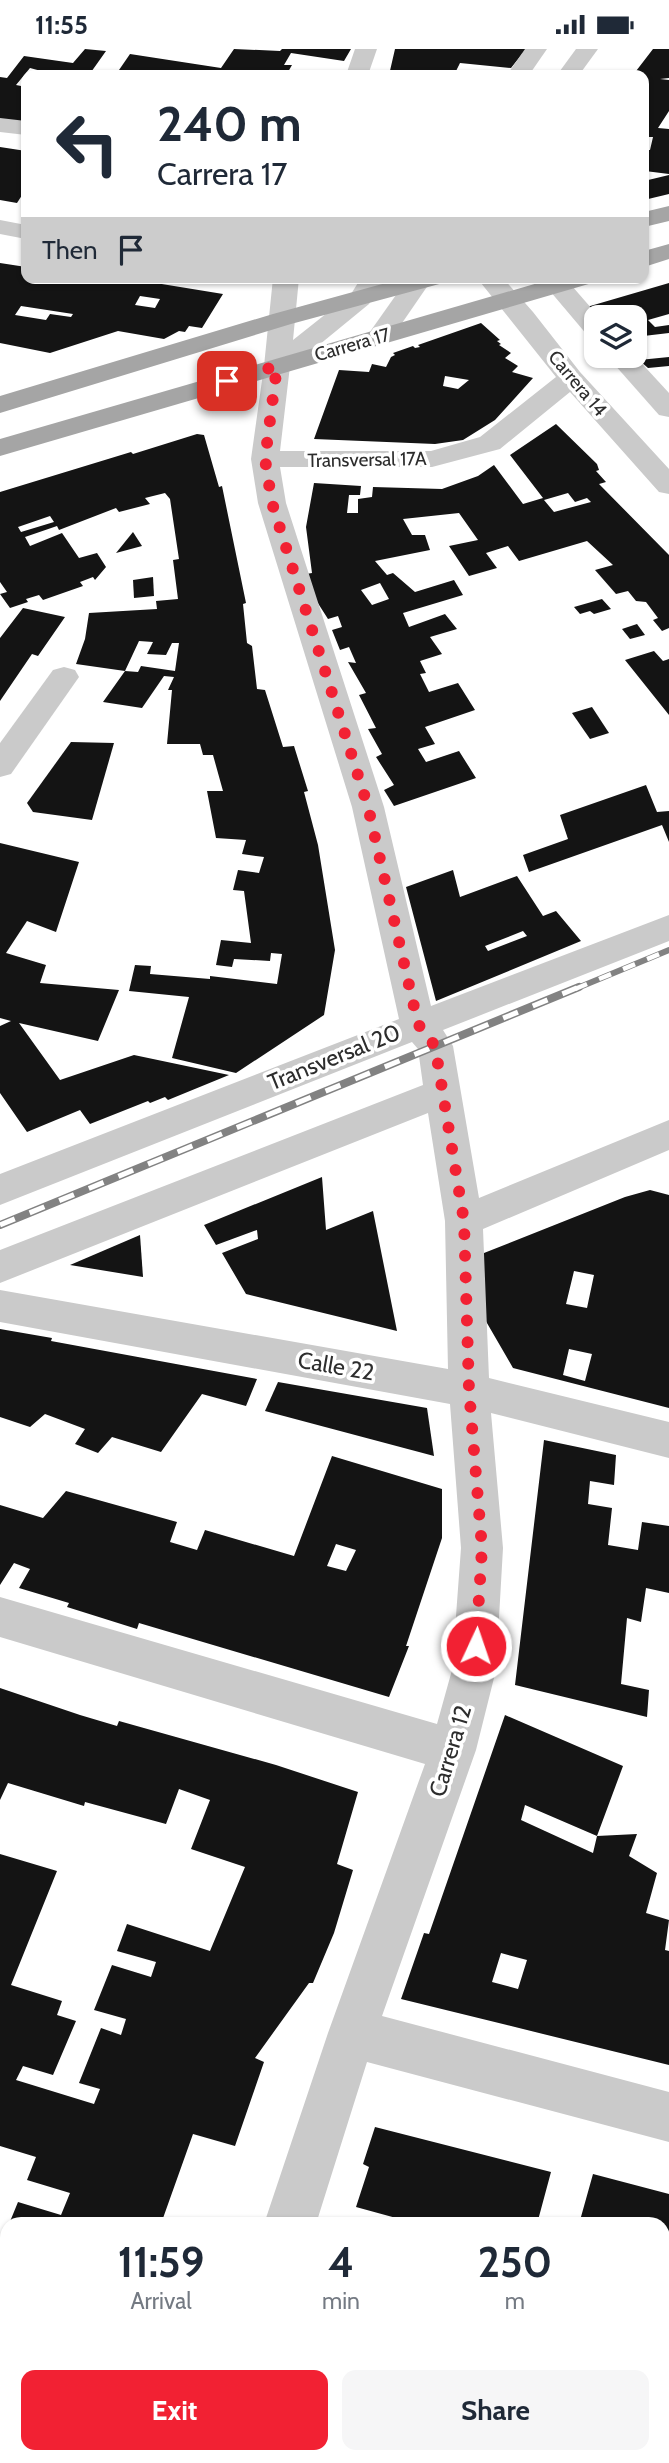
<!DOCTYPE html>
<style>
:root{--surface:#fff;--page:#f6f6f7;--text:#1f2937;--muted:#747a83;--accent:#f22133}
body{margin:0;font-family:Cabin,sans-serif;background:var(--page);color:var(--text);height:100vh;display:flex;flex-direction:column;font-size:26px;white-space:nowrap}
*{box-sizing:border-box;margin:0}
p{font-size:23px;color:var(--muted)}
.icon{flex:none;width:38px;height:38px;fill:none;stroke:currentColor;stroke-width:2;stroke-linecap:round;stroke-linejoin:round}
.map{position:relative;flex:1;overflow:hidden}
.drawer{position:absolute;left:0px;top:2168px;width:670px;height:247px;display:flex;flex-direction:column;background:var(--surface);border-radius:21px 21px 0 0;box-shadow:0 2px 5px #0004}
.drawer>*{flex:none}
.hud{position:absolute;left:21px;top:21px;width:628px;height:214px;border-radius:14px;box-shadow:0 2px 5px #0004;background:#fff;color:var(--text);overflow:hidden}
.tools{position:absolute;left:584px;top:256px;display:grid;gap:14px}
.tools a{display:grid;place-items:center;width:63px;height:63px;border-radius:14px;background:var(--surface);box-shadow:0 2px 5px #0004;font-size:35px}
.pin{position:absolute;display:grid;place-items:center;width:60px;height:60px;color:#fff;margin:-30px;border-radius:14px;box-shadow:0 4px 10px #0006}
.me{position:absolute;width:77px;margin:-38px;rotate:3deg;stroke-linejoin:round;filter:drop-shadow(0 0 5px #0008)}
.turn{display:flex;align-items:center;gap:24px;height:147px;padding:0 21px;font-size:32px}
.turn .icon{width:91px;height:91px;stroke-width:2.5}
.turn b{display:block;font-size:49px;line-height:60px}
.then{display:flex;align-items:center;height:66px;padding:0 21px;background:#0003;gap:14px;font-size:26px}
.eta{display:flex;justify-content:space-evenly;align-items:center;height:119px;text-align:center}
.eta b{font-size:42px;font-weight:700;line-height:49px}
.primary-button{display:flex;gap:14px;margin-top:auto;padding:14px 21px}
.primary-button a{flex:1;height:80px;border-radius:14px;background:var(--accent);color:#fff;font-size:28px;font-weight:700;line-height:80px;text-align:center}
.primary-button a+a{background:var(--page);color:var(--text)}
.status{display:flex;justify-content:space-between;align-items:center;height:49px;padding:0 35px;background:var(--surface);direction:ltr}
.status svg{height:19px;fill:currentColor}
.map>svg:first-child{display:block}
.building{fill:#141414;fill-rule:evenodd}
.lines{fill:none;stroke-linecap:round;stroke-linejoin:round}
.minor{fill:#cacaca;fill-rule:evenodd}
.tertiary{fill:#cacaca;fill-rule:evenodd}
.primary{fill:#a5a5a5;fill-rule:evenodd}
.rail-far1-casing{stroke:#828282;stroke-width:6}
.rail-casing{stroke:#828282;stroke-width:8}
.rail-far1{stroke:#fff;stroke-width:4.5;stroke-dasharray:13;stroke-linecap:butt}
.rail{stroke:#fff;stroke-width:5;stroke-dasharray:16;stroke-linecap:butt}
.route{stroke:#f22133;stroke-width:12;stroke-dasharray:0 21.6}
.labels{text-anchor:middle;stroke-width:7;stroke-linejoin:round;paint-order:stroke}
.far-street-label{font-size:19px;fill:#2d2d2d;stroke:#fff}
.street-label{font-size:23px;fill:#2d2d2d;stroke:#fff}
</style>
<div class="status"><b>11:55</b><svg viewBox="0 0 49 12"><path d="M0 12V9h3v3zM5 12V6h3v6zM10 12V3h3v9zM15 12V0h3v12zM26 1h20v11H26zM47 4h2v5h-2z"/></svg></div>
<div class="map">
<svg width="669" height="2414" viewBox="0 0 669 2414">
<rect width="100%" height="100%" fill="#fff"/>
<g class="building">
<path d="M 85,0 L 106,2 L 89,26 L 56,26 L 30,19 L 16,36 L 26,38 L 26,75 L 0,72 L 0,28 L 7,29 L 24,7 L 73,14 Z"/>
<path d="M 234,0 L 280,2 L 282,0 L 351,0 L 344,12 L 291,4 L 284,16 L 292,16 L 288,23 L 298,26 L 157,26 L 119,21 L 130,5 L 221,19 Z"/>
<path d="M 395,0 L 526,0 L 511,19 L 460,14 L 454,26 L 389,26 Z"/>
<path d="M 653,0 L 669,0 L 669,29 L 660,30 L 669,31 L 669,62 L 658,79 L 669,80 L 669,125 L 645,122 L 648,109 L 644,108 L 644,101 L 650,101 L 653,88 L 644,88 L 644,26 L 633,26 Z"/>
<path d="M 0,98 L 26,102 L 26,140 L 17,154 L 0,151 Z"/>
<path d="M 669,126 L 669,145 L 644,151 L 644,132 Z"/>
<path d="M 0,214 L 26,218 L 26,229 L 125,229 L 223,245 L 202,279 L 189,277 L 185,283 L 179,282 L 164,290 L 118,282 L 50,304 L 0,294 ZM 140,247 L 160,250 L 155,259 L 135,256 ZM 21,257 L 73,265 L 71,268 L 50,265 L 46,271 L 15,266 Z"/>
<path d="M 669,234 L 669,265 L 648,271 L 655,278 L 669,276 L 669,284 L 635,288 L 635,268 L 597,268 L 580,260 Z"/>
<path d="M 481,274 L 500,291 L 497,292 L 501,295 L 499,296 L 511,304 L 505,309 L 518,317 L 512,323 L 533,329 L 495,371 L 463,391 L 435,395 L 314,390 L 339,321 L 369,323 L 372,315 L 386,318 L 391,308 L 395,306 L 393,304 L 413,297 L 415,299 L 420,298 L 418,296 ZM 445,327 L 469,331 L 458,340 L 443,337 Z"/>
<path d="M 669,308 L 669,317 L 648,319 L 639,311 Z"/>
<path d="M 556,375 L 597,415 L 599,421 L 596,422 L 606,433 L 599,435 L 669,506 L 669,579 L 662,582 L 653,571 L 658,569 L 646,553 L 636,552 L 628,542 L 616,545 L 595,521 L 613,516 L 587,492 L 519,512 L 508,497 L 486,504 L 497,519 L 469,527 L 449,497 L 478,491 L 459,464 L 403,470 L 412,486 L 425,486 L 430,501 L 375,512 L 387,526 L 393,524 L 415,543 L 454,531 L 463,546 L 403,564 L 409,578 L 445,565 L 457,580 L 430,588 L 442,605 L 420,612 L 426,624 L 420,625 L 429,643 L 458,634 L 475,661 L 425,678 L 435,695 L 418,700 L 426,713 L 459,702 L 476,729 L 394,757 L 384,741 L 394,736 L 376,708 L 382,705 L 368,680 L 376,679 L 359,646 L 366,644 L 348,613 L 356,614 L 349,598 L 340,601 L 332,581 L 342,578 L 338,567 L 328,570 L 300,526 L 312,524 L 306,478 L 314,434 L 361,437 L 360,446 L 349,446 L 347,464 L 358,464 L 358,450 L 372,448 L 373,438 L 442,440 L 478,427 L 494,416 L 523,455 L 543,449 L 510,406 ZM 568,444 L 575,453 L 587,449 L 591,453 L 554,463 L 544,451 ZM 380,534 L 389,550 L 372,556 L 361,541 Z"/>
<path d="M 197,385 L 204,386 L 219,438 L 222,437 L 246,554 L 243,555 L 247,594 L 252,597 L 257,640 L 265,641 L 283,698 L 294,697 L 308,742 L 304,743 L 318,796 L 335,901 L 324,966 L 236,1024 L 172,1009 L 189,948 L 129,942 L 135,916 L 151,917 L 150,925 L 210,930 L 210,927 L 277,935 L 282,905 L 271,904 L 270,912 L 234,910 L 232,918 L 216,916 L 221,891 L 251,894 L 244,842 L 233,841 L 238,821 L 259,824 L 264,808 L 242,805 L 246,791 L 216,789 L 207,742 L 223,742 L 213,706 L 203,706 L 200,695 L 167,695 L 172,641 L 168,641 L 174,628 L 164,627 L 142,659 L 103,653 L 125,622 L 138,623 L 141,617 L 175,622 L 179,594 L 172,594 L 166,606 L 147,605 L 153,593 L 139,592 L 125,622 L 76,615 L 85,590 L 89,564 L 157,560 L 156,552 L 178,550 L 173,511 L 179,510 L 170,450 L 165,444 L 145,449 L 150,455 L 119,463 L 116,459 L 59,481 L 57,477 L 25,488 L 30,497 L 62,484 L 79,509 L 97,504 L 106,518 L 95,531 L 93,528 L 80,533 L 83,537 L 43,551 L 39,546 L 26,550 L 28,553 L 10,559 L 0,545 L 7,543 L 0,533 L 0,443 L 131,403 L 133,405 ZM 50,467 L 54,473 L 21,483 L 18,478 Z"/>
<path d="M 133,483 L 142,497 L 116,504 Z"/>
<path d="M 153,528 L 154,547 L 134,549 L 133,531 Z"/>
<path d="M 602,550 L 611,560 L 594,565 L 590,562 L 580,565 L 574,558 Z"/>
<path d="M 23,559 L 65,568 L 38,607 L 32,605 L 0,652 L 0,589 Z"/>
<path d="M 637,575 L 645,586 L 630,590 L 622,580 Z"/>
<path d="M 654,602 L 663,612 L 669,610 L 669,666 L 625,611 Z"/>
<path d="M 592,658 L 609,684 L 590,690 L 572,664 Z"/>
<path d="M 71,693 L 114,694 L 92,771 L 33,763 L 27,754 Z"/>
<path d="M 646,736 L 657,763 L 669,762 L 669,793 L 662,776 L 529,823 L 523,806 L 568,790 L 560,766 Z"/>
<path d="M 0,794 L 79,813 L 56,883 L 27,872 L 6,904 L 46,916 L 40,934 L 119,941 L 98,992 L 19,974 L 60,1031 L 134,1006 L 229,1026 L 168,1051 L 165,1048 L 150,1054 L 148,1052 L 90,1075 L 80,1061 L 27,1083 L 0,1044 L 0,977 L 11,972 L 0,969 Z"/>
<path d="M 453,821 L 460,848 L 517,827 L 543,867 L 556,862 L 581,892 L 436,952 L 406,838 ZM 523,882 L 527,887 L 488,902 L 485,897 Z"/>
<path d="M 322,1128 L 326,1181 L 373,1162 L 397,1282 L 246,1245 L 222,1204 L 258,1190 L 257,1181 L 216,1196 L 204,1176 Z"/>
<path d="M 650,1141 L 669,1146 L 669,1359 L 513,1319 L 480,1262 L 484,1204 L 625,1148 ZM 574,1222 L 594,1226 L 587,1259 L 566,1255 ZM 569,1300 L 592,1305 L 585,1332 L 563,1326 Z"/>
<path d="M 140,1186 L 143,1228 L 70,1216 Z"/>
<path d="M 0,1280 L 52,1289 L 51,1292 L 257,1330 L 246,1357 L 202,1345 L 161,1403 L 112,1388 L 98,1404 L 75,1395 L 85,1380 L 45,1365 L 30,1378 L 0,1368 Z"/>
<path d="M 278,1333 L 427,1359 L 434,1407 L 265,1362 Z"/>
<path d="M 544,1391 L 616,1406 L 614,1436 L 590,1432 L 588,1455 L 612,1459 L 608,1496 L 638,1501 L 642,1473 L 669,1477 L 669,1544 L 646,1539 L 641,1573 L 627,1569 L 621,1635 L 649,1641 L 647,1668 L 515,1636 Z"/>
<path d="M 332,1407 L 442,1440 L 442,1489 L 406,1597 L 409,1597 L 389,1648 L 139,1574 L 137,1580 L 67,1558 L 69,1554 L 19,1539 L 30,1520 L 14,1514 L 0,1536 L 0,1456 L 43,1469 L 66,1442 L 177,1473 L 170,1493 L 197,1501 L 205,1481 L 294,1507 ZM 336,1495 L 356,1501 L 346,1522 L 327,1517 Z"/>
<path d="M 0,1639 L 80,1666 L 117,1677 L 119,1672 L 276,1716 L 358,1743 L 337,1815 L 353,1821 L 334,1884 L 313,1934 L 309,1934 L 255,2009 L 264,2013 L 235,2097 L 193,2085 L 162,2172 L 171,2175 L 9,2175 L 18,2153 L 61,2166 L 70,2144 L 27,2131 L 36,2108 L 0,2097 L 0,1805 L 57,1822 L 11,1936 L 62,1952 L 57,1966 L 76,1972 L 53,2026 L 23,2017 L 16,2031 L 94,2055 L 100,2040 L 79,2034 L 101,1979 L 121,1986 L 126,1970 L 94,1961 L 112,1916 L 151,1928 L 156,1913 L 117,1902 L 127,1875 L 210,1902 L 245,1818 L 191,1800 L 210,1751 L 179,1740 L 166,1775 L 85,1753 L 84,1757 L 8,1734 L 0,1751 Z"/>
<path d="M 505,1666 L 623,1717 L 597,1787 L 525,1756 L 521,1771 L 593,1804 L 597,1787 L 637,1785 L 629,1807 L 657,1824 L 646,1864 L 669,1871 L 665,1901 L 669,1902 L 669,2016 L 401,1950 L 424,1884 L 429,1885 ZM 501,1904 L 527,1911 L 518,1940 L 492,1933 Z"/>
<path d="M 375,2078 L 551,2123 L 537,2175 L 418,2175 L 356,2158 L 369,2118 L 363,2115 Z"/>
<path d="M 593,2125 L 669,2145 L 669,2342 L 663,2340 L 663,2175 L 579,2175 Z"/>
<path d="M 7,2225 L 7,2333 L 0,2331 L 0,2240 Z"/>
<path d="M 663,2402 L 669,2404 L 669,2414 L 450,2414 L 451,2408 L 663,2408 Z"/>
<path d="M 275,2408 L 293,2408 L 313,2414 L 273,2414 Z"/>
<path d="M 315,2408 L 409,2408 L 409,2414 L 320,2414 L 321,2411 Z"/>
</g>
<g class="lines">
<g class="minor">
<path d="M 0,69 L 26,72 L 26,86 L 0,83 Z"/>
<path d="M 0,171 L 26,176 L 26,190 L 0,185 Z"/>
<path d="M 477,229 L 503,229 L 533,263 L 580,323 L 669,420 L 669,445 L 659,443 L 570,343 L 500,400 L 432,418 L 280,418 L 286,454 L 384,758 L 431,957 L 669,866 L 669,892 L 443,981 L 453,997 L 479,1149 L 669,1071 L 669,1101 L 483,1180 L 489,1329 L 669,1373 L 669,1409 L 491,1364 L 503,1499 L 496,1621 L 476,1701 L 382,1967 L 669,2043 L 669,2093 L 367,2013 L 316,2175 L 264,2175 L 328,1984 L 425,1715 L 0,1588 L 0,1548 L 437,1675 L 452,1621 L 461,1499 L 450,1355 L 0,1273 L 0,1241 L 448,1320 L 445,1172 L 428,1064 L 0,1234 L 0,1201 L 423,1036 L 418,1000 L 412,993 L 0,1156 L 0,1125 L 399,970 L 352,758 L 258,454 L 251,410 L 264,317 L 268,311 L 277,309 L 286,311 L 290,317 L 280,402 L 431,402 L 480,388 L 556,328 Z"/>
<path d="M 539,229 L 565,229 L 599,268 L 597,268 L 597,289 L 588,287 Z"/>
<path d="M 606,306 L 634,306 L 669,344 L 669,368 L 659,366 Z"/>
<path d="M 64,618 L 75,621 L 79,628 L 11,725 L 0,728 L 0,694 L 53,621 Z"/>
<path d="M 188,2408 L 242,2408 L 240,2414 L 186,2414 Z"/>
</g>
<g class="tertiary">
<path d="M 355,0 L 377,0 L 368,26 L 346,26 Z"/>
<path d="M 525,0 L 547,0 L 529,26 L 507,26 Z"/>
<path d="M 576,0 L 598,0 L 579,26 L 557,26 Z"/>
<path d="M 273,229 L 299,229 L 293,291 L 351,245 L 361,229 L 386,229 L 369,255 L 286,323 L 277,325 L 268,323 L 264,317 Z"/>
<path d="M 408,229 L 433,229 L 389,293 L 380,295 L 371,293 L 367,287 Z"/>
</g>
<g class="primary">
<path d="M 669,157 L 669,172 L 644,178 L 644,163 Z"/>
<path d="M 669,195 L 669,210 L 644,218 L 644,202 Z"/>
<path d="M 404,229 L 446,229 L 443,234 L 291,275 L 0,364 L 0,347 L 273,265 Z"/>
<path d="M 555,229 L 595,229 L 592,234 L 0,407 L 0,390 Z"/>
</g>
<g class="rail-far1-casing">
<path id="rail-far1" d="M 575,940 L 669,901"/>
</g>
<g class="rail-casing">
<path id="rail" d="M 0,1176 L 579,938"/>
</g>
<use href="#rail-far1" class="rail-far1"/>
<use href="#rail" class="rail"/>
</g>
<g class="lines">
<path class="route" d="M 227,332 L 277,317 L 265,410 L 272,454 L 368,758 L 418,975 L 435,997 L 464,1172 L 469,1341 L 482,1499 L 476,1597"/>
</g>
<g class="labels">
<g class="far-street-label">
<text transform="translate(352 295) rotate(-16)" y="7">Carrera 17</text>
<text transform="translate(578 334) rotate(50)" y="7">Carrera 14</text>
<text transform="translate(367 410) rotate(-1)" y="7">Transversal 17A</text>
</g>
<g class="street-label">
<text transform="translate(334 1008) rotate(-22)" y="8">Transversal 20</text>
<text transform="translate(336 1317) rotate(10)" y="8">Calle 22</text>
<text transform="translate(450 1702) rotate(-73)" y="8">Carrera 12</text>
</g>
</g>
</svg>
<div class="tools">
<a><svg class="icon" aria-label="layers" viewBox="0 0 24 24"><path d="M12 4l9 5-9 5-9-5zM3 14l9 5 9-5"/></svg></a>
</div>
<div class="pin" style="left:227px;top:332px;background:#d93025"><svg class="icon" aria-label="arrive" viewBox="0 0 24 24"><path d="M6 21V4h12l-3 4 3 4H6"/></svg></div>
<svg class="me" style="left:476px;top:1597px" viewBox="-20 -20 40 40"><circle r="17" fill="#f22133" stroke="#fff" stroke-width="3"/><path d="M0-11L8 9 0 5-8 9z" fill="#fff"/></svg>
<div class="hud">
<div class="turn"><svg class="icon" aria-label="left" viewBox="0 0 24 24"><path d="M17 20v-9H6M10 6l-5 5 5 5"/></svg><div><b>240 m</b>Carrera 17</div></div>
<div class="then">Then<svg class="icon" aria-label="arrive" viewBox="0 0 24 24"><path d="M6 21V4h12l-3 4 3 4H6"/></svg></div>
</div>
<section class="drawer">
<div class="eta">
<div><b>11:59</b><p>Arrival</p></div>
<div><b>4</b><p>min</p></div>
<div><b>250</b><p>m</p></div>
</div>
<div class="primary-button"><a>Exit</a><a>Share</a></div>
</section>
</div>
